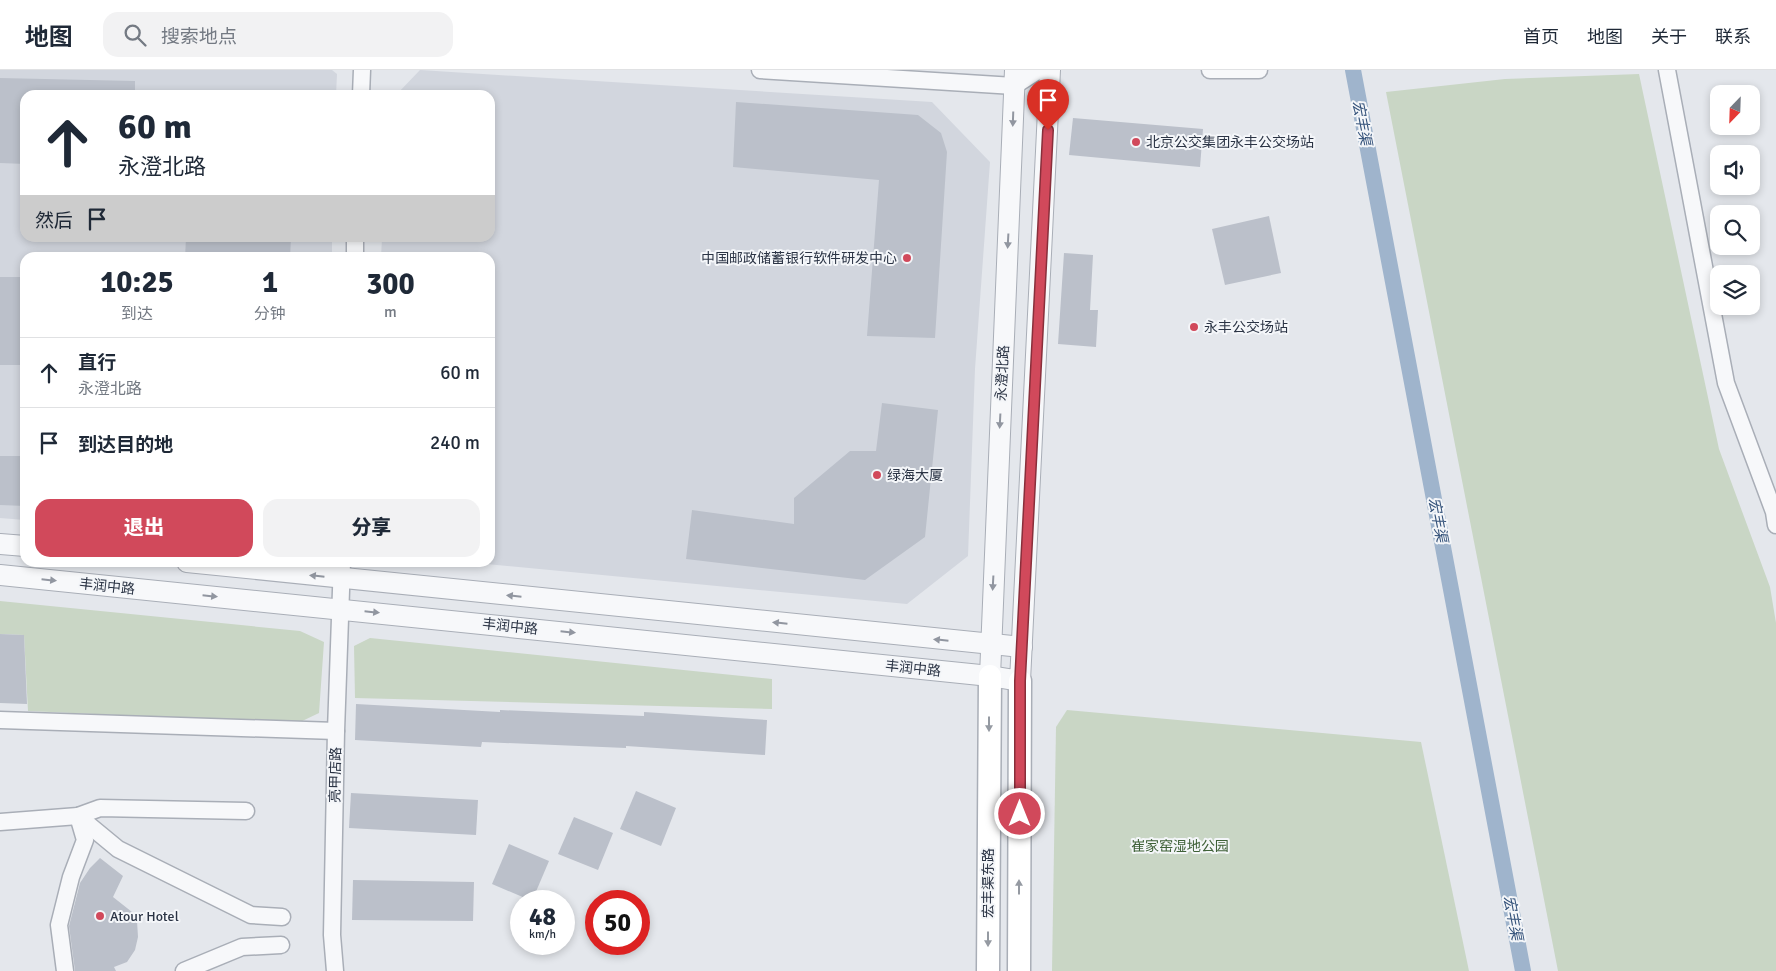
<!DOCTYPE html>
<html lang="zh">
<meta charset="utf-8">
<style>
:root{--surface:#fff;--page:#f2f2f3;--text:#1f2937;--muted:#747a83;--line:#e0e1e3;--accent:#d1495b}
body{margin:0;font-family:Signika,"Noto Sans SC",sans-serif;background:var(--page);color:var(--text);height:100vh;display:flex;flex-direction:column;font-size:19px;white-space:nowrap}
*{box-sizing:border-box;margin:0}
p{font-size:16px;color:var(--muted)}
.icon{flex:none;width:28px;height:28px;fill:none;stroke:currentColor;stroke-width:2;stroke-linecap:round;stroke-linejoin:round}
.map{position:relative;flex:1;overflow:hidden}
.sheet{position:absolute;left:20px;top:182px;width:475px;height:315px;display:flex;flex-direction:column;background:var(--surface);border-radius:15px;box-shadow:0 2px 8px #0003}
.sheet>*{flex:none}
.hud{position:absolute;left:20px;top:20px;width:475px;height:152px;border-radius:15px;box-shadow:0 2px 8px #0003;background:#fff;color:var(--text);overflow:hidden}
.needle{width:32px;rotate:203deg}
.controls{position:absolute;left:1710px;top:15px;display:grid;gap:10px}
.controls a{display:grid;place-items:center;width:50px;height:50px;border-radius:10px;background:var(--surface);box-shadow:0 2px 8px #0003;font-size:25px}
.speed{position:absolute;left:510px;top:820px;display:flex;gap:10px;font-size:25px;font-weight:700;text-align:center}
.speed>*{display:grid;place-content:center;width:65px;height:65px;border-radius:50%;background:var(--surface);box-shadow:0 2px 8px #0003;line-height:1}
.speed small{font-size:12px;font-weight:400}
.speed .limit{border:8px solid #d22;background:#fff;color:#111}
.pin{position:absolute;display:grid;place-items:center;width:42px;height:42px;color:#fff;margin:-51px -21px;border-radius:50% 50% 50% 0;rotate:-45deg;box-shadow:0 0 5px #0007}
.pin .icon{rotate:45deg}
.me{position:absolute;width:55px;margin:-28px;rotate:0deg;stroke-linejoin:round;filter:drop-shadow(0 0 4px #0008)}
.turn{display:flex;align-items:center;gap:18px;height:105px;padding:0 15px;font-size:22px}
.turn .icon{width:65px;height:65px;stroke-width:2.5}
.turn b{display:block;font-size:35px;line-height:42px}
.then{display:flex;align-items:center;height:48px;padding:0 15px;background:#0003;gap:10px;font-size:19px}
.eta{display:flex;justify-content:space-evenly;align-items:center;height:85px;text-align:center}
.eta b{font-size:30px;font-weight:800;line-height:35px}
.action{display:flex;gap:10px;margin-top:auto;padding:10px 15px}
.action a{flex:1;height:58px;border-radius:15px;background:var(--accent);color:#fff;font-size:20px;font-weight:800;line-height:58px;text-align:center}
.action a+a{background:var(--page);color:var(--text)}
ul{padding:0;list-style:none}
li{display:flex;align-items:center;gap:15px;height:70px;padding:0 15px;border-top:1px solid var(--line)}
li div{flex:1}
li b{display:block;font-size:19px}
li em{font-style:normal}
header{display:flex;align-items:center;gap:30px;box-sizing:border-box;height:70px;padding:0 25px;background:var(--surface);border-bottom:1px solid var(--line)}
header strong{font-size:24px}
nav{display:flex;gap:28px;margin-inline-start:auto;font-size:18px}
.search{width:350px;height:45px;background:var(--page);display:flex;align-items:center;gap:12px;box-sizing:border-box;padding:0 18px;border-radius:15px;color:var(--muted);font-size:19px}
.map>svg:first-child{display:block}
.built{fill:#d2d6de}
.green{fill:#c9d6c5}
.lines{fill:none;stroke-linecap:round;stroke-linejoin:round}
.canal{stroke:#9fb4cc;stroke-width:16}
.building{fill:#bbc0ca}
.minor-casing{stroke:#a9aeb7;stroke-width:19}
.tertiary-casing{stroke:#a9aeb7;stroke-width:22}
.secondary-casing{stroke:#a9aeb7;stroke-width:25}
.minor{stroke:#f7f8fa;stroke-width:16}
.tertiary{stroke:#f7f8fa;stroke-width:20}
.secondary{stroke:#fff;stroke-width:22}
.oneway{fill:#9196a0}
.oneway2{fill:#959aa2}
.route-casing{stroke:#882f3b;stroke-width:12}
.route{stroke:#d1495b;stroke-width:9}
.poi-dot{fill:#d1495b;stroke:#f4f6f9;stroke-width:2}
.labels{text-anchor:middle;stroke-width:4;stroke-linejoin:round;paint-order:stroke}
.poi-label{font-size:14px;fill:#2b3445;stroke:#f4f6f9;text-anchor:start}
.street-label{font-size:14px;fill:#2b3445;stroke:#f4f6f9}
.park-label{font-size:14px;fill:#3f6138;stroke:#f4f6f9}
.water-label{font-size:15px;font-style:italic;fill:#34527a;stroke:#f4f6f9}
</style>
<header>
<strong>地图</strong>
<div class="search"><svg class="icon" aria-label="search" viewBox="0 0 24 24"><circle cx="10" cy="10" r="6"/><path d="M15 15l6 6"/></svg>搜索地点</div>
<nav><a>首页</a><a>地图</a><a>关于</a><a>联系</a></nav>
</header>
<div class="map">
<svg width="1776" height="901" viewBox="0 0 1776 901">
<rect width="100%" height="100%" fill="#e4e7ec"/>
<g class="built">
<path d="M 0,0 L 332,0 L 337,4 L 336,25 L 25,25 L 25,168 L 332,168 L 332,187 L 25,188 L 25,450 L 0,448 Z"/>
<path d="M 420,0 L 932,32 L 990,92 L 975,299 L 968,486 L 907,534 L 476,493 L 490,492 L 490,188 L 381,188 L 382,168 L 490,168 L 490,25 L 396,25 Z"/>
</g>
<g class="green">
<path d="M 1639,4 L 1719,379 L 1770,517 L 1776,553 L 1776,901 L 1558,901 L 1386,22 L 1505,9 Z"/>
<path d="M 0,531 L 300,561 L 324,572 L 319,643 L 298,653 L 28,641 L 24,565 L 0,564 Z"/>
<path d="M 370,568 L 772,609 L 772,639 L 355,628 L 354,576 Z"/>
<path d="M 1067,640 L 1421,672 L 1469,901 L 1052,901 L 1056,657 Z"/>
</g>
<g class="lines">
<path class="canal" d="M 1353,0 L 1523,901"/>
</g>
<g class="building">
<path d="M 0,8 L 135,11 L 135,25 L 25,25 L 25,94 L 0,93 Z"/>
<path d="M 736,32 L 918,45 L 941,63 L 947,82 L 935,268 L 867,266 L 879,110 L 733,97 Z"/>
<path d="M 1073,48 L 1203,59 L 1200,97 L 1069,85 Z"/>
<path d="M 1269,146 L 1281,203 L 1225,215 L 1212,159 Z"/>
<path d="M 186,168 L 291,168 L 290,188 L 185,188 Z"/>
<path d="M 1064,183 L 1093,185 L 1090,240 L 1098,240 L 1096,277 L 1058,274 Z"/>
<rect x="0" y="207" width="25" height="88"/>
<path d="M 882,333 L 938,340 L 925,467 L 865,510 L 686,489 L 692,440 L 794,454 L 794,428 L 850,381 L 876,381 Z"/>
<path d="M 0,386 L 25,386 L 25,436 L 0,435 Z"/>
<path d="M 0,564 L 24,565 L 27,634 L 0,633 Z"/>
<path d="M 356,634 L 500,642 L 500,640 L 644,646 L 644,642 L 767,650 L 765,685 L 626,676 L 626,678 L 482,672 L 481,677 L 355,670 Z"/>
<path d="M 636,721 L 676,738 L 661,776 L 620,759 Z"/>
<path d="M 351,723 L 478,730 L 476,765 L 349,758 Z"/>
<path d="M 574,747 L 613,763 L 598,800 L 558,784 Z"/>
<path d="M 509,774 L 549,791 L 532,831 L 492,814 Z"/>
<path d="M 100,788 L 123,806 L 113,827 L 132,842 L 137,851 L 138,867 L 135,880 L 127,892 L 114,897 L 116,901 L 75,901 L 69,856 L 80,813 L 90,798 Z"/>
<path d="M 353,810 L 474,812 L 473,851 L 352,850 Z"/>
</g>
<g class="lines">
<g class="minor-casing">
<g id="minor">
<path d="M 760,0 L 1014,16 L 1039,0"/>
<path d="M 1210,0 L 1259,0"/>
<path d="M 1667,0 L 1726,313 L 1774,442 L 1776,455"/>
<path d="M 361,25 L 362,0"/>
<path d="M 355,188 L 355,168"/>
<path d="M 0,650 L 336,661"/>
<path d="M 78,746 L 118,779 L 251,845 L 282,847"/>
<path d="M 0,752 L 78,746 L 100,738 L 246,741"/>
<path d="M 65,901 L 59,855 L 71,807 L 85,770 L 78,746"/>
<path d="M 184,901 L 242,877 L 281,875"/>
<path d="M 335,901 L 332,865 L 336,661 L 342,492"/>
</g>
</g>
<g class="tertiary-casing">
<g id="tertiary">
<path d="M 0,474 L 25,476"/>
<path d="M 187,492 L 1022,577"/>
<path d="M 0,505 L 990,606 L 1020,611 L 1050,0"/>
<path d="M 990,606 L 1015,0"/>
</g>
</g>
<g class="secondary-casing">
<g id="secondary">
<path d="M 988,901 L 990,606"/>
<path d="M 1019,901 L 1020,611"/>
</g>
</g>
<use href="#minor" class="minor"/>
<use href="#tertiary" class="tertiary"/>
<use href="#secondary" class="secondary"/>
</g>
<defs><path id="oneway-solid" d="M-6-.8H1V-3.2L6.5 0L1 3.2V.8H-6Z" transform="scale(1.25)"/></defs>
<g class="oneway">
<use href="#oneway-solid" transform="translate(1013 49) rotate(92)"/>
<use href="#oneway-solid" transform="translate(1008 171) rotate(93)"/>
<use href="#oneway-solid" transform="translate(1000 351) rotate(93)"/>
<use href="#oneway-solid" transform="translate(317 506) rotate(-174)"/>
<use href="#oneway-solid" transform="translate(49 510) rotate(6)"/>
<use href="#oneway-solid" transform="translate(993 513) rotate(93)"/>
<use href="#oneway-solid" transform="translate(210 526) rotate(6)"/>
<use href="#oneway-solid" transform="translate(514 526) rotate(-174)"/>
<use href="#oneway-solid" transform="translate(372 542) rotate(6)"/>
<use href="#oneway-solid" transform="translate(780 553) rotate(-174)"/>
<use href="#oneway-solid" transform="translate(568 562) rotate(6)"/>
<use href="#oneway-solid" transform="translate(941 570) rotate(-174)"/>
</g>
<g class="oneway2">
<use href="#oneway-solid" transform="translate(989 654) rotate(90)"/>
<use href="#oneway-solid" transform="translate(1019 817) rotate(-90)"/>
<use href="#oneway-solid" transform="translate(988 869) rotate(90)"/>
</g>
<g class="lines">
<g class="route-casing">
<path id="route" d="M 1020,744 L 1020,611 L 1048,60"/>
</g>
<use href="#route" class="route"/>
</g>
<g class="poi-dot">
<circle cx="1136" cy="72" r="5"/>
<circle cx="907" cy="188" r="5"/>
<circle cx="1194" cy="257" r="5"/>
<circle cx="877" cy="405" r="5"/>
<circle cx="100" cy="846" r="5"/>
</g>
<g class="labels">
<g class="poi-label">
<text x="1146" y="77">北京公交集团永丰公交场站</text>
<text x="897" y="193" text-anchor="end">中国邮政储蓄银行软件研发中心</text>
<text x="1204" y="262">永丰公交场站</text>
<text x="887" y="410">绿海大厦</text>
<text x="110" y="851">Atour Hotel</text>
</g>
<g class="street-label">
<text transform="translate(1002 303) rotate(-87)" y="5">永澄北路</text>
<text transform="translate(107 516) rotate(6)" y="5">丰润中路</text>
<text transform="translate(510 556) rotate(6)" y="5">丰润中路</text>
<text transform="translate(913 598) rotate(6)" y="5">丰润中路</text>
<text transform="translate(335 705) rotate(-89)" y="5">亮甲店路</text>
<text transform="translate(988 813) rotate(-90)" y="5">宏丰渠东路</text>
</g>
<g class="park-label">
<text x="1180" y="781">崔家窑湿地公园</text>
</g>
<g class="water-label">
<text transform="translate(1362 53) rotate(79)" y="5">宏丰渠</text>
<text transform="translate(1438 450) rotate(79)" y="5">宏丰渠</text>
<text transform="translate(1513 848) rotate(79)" y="5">宏丰渠</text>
</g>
</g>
</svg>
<div class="controls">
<a><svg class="needle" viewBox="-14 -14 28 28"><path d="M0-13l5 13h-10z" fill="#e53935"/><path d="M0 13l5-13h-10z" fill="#747a83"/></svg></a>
<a><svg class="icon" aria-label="sound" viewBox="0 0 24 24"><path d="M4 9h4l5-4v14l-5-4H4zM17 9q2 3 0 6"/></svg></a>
<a><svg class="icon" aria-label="search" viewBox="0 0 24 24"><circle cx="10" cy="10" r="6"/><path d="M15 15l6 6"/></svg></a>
<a><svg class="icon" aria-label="layers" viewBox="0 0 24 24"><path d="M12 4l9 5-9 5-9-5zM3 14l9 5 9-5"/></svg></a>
</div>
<div class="speed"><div>48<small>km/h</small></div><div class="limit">50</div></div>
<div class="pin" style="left:1048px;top:60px;background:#d93025"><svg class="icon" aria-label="arrive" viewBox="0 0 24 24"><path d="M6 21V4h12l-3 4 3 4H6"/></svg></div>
<svg class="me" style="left:1020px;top:744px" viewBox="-20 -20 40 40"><circle r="17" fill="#d1495b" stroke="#fff" stroke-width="3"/><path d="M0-11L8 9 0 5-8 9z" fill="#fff"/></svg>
<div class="hud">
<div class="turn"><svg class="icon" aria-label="ahead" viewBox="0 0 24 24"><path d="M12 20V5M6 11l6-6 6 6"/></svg><div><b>60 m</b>永澄北路</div></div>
<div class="then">然后<svg class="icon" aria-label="arrive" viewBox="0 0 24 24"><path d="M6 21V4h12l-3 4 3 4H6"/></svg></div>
</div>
<section class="sheet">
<div class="eta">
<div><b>10:25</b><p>到达</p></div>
<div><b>1</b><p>分钟</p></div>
<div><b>300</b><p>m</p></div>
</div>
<ul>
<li><svg class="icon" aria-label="ahead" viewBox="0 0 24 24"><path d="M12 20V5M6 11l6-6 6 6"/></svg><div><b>直行</b><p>永澄北路</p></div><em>60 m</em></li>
<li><svg class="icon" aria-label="arrive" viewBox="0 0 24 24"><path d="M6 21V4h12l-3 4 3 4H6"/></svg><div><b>到达目的地</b></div><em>240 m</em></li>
</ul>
<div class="action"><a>退出</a><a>分享</a></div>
</section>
</div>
